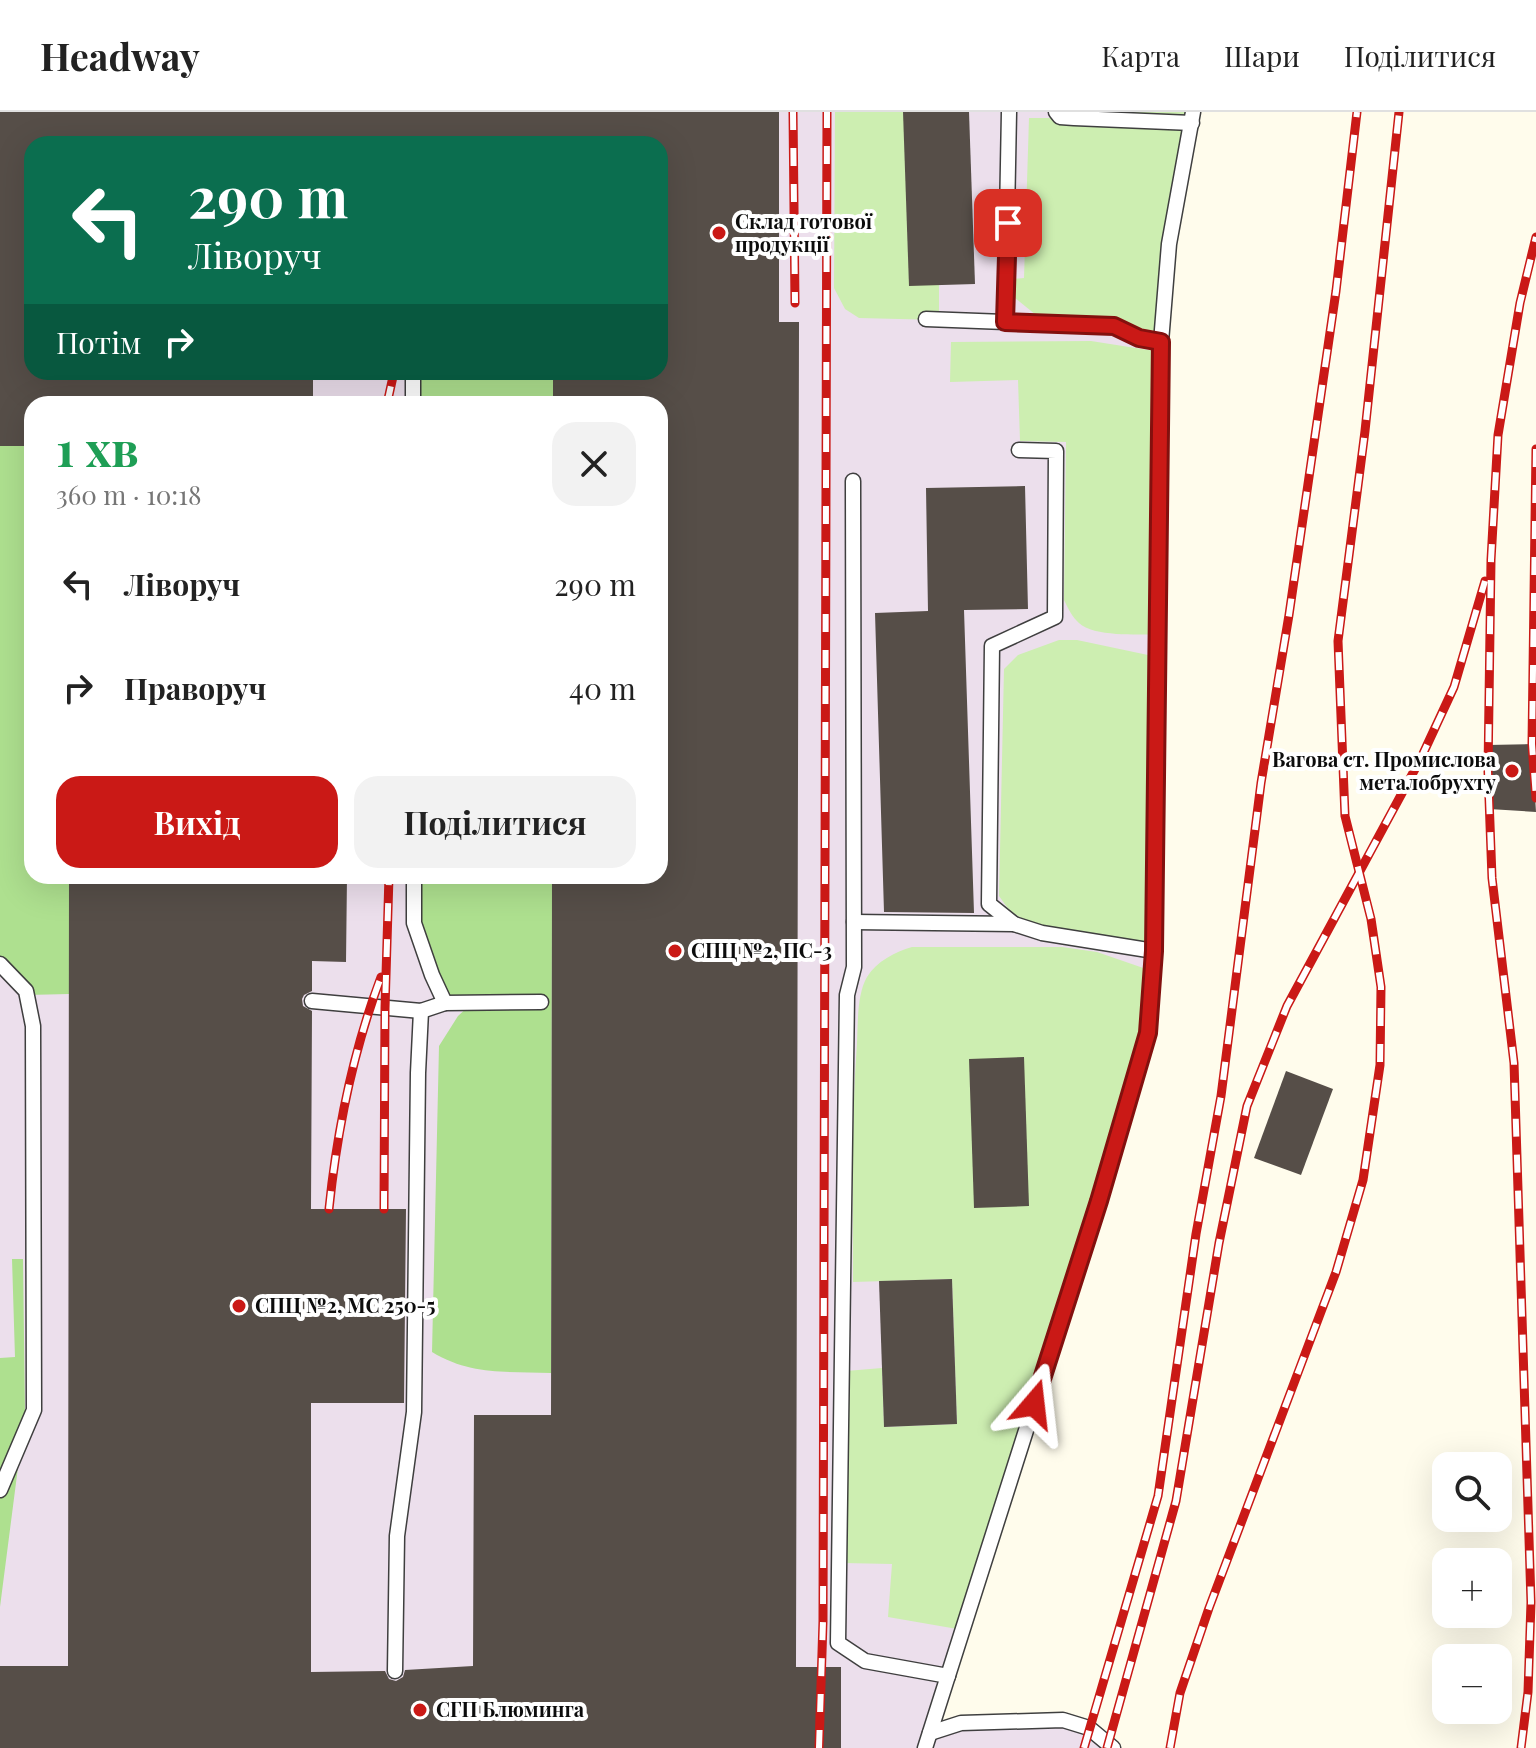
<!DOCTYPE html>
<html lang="uk">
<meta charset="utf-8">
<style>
:root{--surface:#fff;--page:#f2f2f2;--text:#222;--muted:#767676;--line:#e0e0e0;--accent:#ca1916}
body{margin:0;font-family:"Playfair Display",serif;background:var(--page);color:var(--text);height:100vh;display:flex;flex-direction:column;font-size:30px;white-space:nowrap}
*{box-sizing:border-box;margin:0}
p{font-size:26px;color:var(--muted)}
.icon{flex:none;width:44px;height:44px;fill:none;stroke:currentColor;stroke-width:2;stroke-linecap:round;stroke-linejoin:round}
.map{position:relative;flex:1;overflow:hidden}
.panel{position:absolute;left:24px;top:284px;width:644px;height:488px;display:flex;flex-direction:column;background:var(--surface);border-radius:24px;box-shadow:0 8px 32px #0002}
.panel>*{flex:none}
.banner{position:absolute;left:24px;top:24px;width:644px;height:244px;border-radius:24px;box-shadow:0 8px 32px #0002;background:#0b6e4f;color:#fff;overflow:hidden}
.tools{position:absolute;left:1432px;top:1340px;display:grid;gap:16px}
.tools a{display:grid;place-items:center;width:80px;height:80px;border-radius:16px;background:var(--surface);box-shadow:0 8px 32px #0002;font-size:40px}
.pin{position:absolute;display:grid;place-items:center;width:68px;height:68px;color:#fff;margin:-34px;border-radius:16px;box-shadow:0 4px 12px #0006}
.me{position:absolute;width:88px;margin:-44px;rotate:17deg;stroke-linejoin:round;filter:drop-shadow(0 0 6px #0008)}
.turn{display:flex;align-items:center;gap:28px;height:168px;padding:0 32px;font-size:36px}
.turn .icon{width:104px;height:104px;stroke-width:2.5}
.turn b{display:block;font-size:56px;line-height:68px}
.then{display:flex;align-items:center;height:76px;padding:0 32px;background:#0003;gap:16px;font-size:30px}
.round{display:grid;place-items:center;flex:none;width:84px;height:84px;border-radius:24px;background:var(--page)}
.headline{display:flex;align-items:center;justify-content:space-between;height:136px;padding:0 32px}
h1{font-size:48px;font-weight:700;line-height:60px;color:#1e9e55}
.cta{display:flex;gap:16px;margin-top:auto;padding:16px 32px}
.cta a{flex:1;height:92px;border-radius:24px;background:var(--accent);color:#fff;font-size:32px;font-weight:700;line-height:92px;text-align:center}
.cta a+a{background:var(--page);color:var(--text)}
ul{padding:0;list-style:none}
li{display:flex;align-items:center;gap:24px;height:104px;padding:0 32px}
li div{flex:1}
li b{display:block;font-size:30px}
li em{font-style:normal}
header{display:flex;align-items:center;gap:48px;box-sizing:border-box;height:112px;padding:0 40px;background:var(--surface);border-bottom:2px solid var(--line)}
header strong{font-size:38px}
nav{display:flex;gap:44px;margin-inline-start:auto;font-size:28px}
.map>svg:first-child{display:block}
.industrial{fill:#ecdfec;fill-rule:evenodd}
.green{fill:#cdeeb1}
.forest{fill:#aee08f}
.building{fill:#564e48}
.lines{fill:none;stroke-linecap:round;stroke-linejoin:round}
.lane-casing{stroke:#3f3f3f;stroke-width:17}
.lane{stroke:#fff;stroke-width:14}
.rail-casing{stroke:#ca1916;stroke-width:9}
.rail{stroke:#fff;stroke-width:6;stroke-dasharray:18;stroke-linecap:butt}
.route-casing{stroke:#83100e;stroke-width:20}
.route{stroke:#ca1916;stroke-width:14}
.poi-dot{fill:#ca1916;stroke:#fff;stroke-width:3}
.labels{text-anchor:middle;stroke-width:8;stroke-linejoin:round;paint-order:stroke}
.poi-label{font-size:20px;font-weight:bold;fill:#0c0c0c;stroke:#fff;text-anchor:start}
</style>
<header>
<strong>Headway</strong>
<nav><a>Карта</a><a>Шари</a><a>Поділитися</a></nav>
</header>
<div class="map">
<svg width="1536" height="1636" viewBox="0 0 1536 1636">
<rect width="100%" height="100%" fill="#fffcec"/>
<path class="industrial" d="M 0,0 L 1193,0 L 1169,135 L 1154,839 L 930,1620 L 1063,1608 L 1113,1636 L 0,1636 ZM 32,32 L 660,32 L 660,260 L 32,260 ZM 32,292 L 660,292 L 660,764 L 32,764 Z"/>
<g class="green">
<path d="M 835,0 L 903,0 L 939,173 L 939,208 L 859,206 L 845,197 L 834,176 Z"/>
<path d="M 1074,0 L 1193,0 L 1162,221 L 1141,217 L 1116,205 L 1036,203 L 1015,186 L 1012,167 L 1024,166 L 1029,6 L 1073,6 Z"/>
<path d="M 1091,229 L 1161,240 L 1157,523 C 1137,522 1094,525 1079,511 C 1072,505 1068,496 1064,488 L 1066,330 L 1020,329 L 1018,268 L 950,270 L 951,230 Z"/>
<path d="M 1059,528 L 1077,528 L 1148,543 L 1146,830 C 1113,825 1034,821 1011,799 C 1006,795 1003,789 999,784 L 1004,557 L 1018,543 Z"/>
<path d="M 912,835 L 1062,835 L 1097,840 L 1152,859 L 1148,921 L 963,1518 L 888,1505 L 892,1452 L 843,1451 L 846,1259 L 882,1256 L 884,1315 L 957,1312 L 952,1167 L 853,1170 C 853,1090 851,1010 857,931 C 858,911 857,882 867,865 C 877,849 895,840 912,835 Z"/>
</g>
<g class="forest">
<rect x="413" y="260" width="140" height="32"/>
<path d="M 0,334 L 32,334 L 32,764 L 69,764 L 69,882 L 27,883 L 0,852 Z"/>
<path d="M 414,764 L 552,764 L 551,1261 C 506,1259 472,1264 432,1240 L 439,934 L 458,904 L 470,893 L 445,891 L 414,811 Z"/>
<path d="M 12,1147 L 23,1147 L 25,1301 L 0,1495 L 0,1246 L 15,1245 Z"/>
</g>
<g class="building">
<path d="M 0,0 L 779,0 L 779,210 L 799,210 L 796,1555 L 841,1555 L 841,1636 L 0,1636 L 0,1554 L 68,1554 L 69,764 L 347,764 L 346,850 L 312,849 L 312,879 L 304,883 L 302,887 L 303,894 L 312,899 L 311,1097 L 406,1097 L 404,1291 L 311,1291 L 311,1560 L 385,1559 L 389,1567 L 396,1569 L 403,1565 L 405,1558 L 473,1554 L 474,1303 L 551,1303 L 552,764 L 660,764 L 660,292 L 553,292 L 553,260 L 660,260 L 660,32 L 32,32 L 32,260 L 313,260 L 313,292 L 32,292 L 32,334 L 0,334 Z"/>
<path d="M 903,0 L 969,0 L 975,172 L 909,174 Z"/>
<path d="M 1025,374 L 1028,497 L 964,498 L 974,801 L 884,800 L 875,501 L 928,499 L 926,376 Z"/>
<path d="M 1532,632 L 1536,700 L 1489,697 L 1488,633 Z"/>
<path d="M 1024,945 L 1029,1094 L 974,1096 L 969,947 Z"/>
<path d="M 1286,959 L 1333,977 L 1301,1063 L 1254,1046 Z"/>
<path d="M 952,1167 L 957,1312 L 884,1315 L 879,1169 Z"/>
</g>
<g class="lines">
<g class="lane-casing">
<g id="lane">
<path d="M 1056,0 L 1060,5 L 1074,6 L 1192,11"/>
<path d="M 926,207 L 1114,214 L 1139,226 L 1161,230 L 1154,839"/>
<path d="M 1005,210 L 1009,0"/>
<path d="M 1161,230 L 1169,132 L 1193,0"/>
<path d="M 413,260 L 413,292"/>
<path d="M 853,369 L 854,855 L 847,883 L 838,1531 L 865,1549 L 948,1564"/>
<path d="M 414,764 L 414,811 L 432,863 L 445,891 L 541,890"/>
<path d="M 854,810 L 1014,812"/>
<path d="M 0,852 L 26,879 L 33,914 L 34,1298 L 0,1378"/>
<path d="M 312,889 L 421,899 L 445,891"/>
<path d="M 395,1559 L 397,1424 L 414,1300 L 418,961 L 421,899"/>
<path d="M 930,1621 L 961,1611 L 1063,1608 L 1089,1616 L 1113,1636"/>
<path d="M 925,1636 L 1099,1089 L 1148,921 L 1154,839 L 1042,821 L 1014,812 L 989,792 L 992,534 L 1055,505 L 1056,339 L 1019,338"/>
</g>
</g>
<use href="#lane" class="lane"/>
<g class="rail-casing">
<g id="rail">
<path d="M 793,0 L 795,191"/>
<path d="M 387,292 L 394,260"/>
<path d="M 1536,337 L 1532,632 L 1536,686"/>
<path d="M 329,1097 C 337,1019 353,939 381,865"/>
<path d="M 384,1097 L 385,896 L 389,764"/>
<path d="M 819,1636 L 823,1509 L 827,0"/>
<path d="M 1084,1636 L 1158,1384 L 1196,1122 L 1221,984 L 1261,671 L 1289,503 L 1336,179 L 1357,0"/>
<path d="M 1107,1636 L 1176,1389 L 1219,1131 L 1247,994 L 1287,894 L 1421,646 L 1454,575 L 1485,469"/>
<path d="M 1170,1636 L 1180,1581 L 1209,1496 L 1336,1160 L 1363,1068 L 1380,953 L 1381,875 L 1371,807 L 1345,704 L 1338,529 L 1365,319 L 1399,0"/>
<path d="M 1521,1636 L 1528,1580 L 1531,1490 L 1514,951 L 1492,766 L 1488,659 L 1491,448 L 1498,323 L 1520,191 L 1536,125"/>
</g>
</g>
<use href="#rail" class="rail"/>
</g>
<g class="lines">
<g class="route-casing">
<path id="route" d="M 1008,111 L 1005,210 L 1114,214 L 1139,226 L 1161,230 L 1154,839 L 1148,921 L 1099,1089 L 1034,1292"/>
</g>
<use href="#route" class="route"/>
</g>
<g class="poi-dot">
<circle cx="719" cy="121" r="8"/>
<circle cx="1512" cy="659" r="8"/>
<circle cx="675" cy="839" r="8"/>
<circle cx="239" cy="1194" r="8"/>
<circle cx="420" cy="1598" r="8"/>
</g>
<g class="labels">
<g class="poi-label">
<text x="735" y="117">Склад готової<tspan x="735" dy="23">продукції</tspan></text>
<text x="1496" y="655" text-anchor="end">Вагова ст. Промислова<tspan x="1496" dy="23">металобрухту</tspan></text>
<text x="691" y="846">СПЦ №2, ПС-3</text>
<text x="255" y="1201">СПЦ №2, МС 250-5</text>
<text x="436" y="1605">СГП Блюминга</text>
</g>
</g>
</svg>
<div class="tools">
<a><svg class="icon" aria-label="search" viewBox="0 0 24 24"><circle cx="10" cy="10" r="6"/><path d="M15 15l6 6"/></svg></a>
<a>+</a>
<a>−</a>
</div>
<div class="pin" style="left:1008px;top:111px;background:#d93025"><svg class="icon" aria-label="arrive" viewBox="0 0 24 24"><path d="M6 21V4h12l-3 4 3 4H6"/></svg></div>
<svg class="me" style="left:1034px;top:1292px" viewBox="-20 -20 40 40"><path d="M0-17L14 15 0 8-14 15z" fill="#ca1916" stroke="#fff" stroke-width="4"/></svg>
<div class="banner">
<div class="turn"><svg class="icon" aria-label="left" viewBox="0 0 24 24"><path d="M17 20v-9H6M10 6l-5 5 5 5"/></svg><div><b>290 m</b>Ліворуч</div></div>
<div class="then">Потім<svg class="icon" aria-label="right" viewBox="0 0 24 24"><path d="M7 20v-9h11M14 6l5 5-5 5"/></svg></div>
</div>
<section class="panel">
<div class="headline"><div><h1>1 хв</h1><p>360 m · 10:18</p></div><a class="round"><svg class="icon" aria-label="close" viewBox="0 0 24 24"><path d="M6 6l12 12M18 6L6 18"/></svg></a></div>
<ul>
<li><svg class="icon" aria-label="left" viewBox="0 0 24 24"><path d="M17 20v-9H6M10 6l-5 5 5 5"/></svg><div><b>Ліворуч</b></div><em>290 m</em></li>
<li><svg class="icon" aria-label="right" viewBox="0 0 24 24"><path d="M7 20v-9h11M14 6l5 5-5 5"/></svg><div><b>Праворуч</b></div><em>40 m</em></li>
</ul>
<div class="cta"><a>Вихід</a><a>Поділитися</a></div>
</section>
</div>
